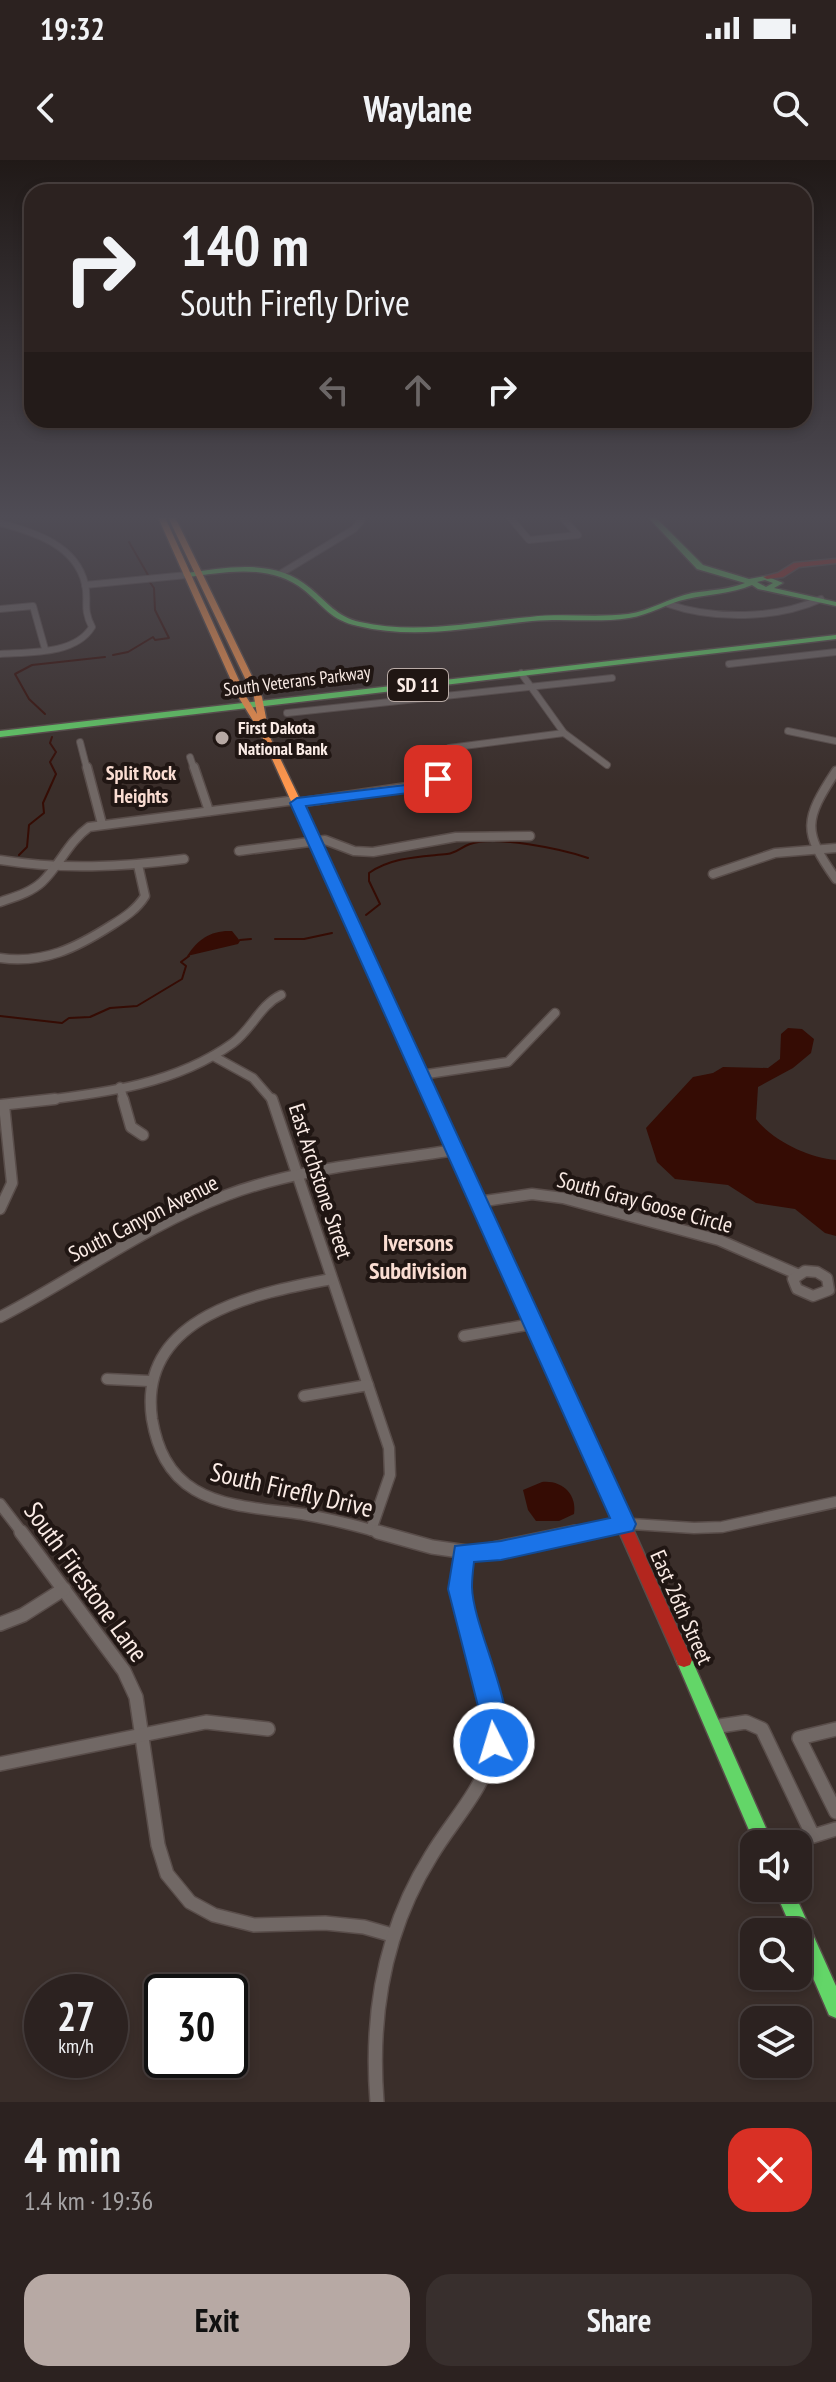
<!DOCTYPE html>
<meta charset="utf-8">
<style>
:root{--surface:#2c2220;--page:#382f2d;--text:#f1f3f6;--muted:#a6a4a5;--line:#483f3e;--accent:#b7a9a4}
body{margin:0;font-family:"PT Sans Narrow",sans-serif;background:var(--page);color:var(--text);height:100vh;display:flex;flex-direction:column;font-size:30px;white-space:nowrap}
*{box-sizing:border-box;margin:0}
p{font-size:26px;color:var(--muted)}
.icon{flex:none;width:44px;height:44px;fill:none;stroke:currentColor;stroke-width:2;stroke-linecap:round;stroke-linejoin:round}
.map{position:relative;height:1942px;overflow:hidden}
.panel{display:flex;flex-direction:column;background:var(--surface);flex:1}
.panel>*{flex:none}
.hud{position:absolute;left:24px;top:24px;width:788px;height:244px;border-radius:24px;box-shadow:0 4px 12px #0003,0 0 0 2px var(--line);background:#2c2220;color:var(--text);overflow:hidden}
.tools{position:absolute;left:740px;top:1670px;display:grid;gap:16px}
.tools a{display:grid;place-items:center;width:72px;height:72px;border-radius:16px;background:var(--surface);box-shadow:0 4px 12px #0003,0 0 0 2px var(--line);font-size:40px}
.speed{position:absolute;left:24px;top:1814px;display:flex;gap:16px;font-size:40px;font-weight:700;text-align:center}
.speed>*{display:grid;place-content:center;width:104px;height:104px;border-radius:50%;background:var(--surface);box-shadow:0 4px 12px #0003,0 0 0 2px var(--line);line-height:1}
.speed small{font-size:20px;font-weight:400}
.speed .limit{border:4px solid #111;border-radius:12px;background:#fff;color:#111}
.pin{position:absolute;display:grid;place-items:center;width:68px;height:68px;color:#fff;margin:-34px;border-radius:16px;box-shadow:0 4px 12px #0006}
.me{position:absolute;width:88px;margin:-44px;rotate:355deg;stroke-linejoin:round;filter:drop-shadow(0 0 6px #0008)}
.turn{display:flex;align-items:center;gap:28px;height:168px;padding:0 24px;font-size:36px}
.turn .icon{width:104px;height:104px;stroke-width:2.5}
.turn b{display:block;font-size:56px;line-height:68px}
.lanes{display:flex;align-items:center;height:76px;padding:0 24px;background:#0003;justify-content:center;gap:40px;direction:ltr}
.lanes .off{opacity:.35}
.round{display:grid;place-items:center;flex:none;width:84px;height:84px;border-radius:24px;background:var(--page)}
.overview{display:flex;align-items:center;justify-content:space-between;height:136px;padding:0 24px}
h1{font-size:48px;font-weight:700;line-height:60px}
.button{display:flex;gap:16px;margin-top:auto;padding:16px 24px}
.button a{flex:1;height:92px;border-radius:24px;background:var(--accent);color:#111;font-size:32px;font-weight:700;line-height:92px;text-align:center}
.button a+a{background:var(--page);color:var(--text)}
.status{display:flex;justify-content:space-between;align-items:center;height:56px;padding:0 40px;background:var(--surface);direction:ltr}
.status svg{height:22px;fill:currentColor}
header{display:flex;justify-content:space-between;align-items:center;height:104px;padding:0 24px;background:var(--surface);font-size:36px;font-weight:700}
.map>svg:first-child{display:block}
.water{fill:#350c04}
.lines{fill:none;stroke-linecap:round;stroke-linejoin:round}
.stream{stroke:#350c04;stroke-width:2}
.street-far3-casing{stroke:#594d4a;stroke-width:8}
.street-far2-casing{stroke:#594d4a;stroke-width:11}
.street-far1-casing{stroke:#594d4a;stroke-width:13}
.street-casing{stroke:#594d4a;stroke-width:16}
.fast-casing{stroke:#594d4a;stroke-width:3}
.slow-casing{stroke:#594d4a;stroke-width:3}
.jam-casing{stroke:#594d4a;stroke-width:3}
.street-far3{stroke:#716865;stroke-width:6}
.street-far2{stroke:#716865;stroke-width:8}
.street-far1{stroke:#716865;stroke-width:10}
.street{stroke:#716865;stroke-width:13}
.fast{fill:#63d668;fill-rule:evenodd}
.slow{fill:#ff974d;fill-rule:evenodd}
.jam{fill:#b3261e;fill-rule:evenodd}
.route{fill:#1a73e8;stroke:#114b97;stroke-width:2}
.poi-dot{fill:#b7a9a4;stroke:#201613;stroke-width:3}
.labels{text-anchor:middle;stroke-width:8;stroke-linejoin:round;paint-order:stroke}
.far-street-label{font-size:18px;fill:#faebe5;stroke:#201613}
.far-poi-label{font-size:18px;font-weight:bold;fill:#faebe5;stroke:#201613;text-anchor:start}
.shield{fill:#201613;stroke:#b9aba6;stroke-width:2}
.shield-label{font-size:20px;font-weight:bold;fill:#faebe5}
.far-neighbourhood-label{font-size:20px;font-weight:bold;fill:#faddd2;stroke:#201613}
.street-label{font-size:22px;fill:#faebe5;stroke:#201613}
.neighbourhood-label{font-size:24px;font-weight:bold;fill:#faddd2;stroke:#201613}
.near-street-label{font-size:26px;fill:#faebe5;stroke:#201613}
</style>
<div class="status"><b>19:32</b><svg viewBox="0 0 49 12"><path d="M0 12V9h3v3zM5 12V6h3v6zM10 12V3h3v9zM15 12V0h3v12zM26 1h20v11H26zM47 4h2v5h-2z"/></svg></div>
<header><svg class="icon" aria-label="back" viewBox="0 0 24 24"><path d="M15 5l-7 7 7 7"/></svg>Waylane<svg class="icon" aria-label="search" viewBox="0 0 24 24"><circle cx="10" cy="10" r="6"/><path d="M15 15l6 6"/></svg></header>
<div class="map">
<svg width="836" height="1942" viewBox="0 0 836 1942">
<rect width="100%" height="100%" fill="#3a2e2a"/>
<g class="water">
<path d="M 232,771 L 240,781 L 238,784 L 187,796 C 198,779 211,770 232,771 Z"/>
<path d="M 788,868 L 802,869 L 814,879 L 811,893 L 793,908 L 758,927 L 756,959 C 773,981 809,998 836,1000 L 836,1076 L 825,1073 L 795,1049 L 756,1043 L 728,1025 L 675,1019 L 657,1002 L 646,968 L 693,917 L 713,913 L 723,907 L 768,908 L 780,899 L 781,874 Z"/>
<path d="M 542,1322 C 562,1320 577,1334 574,1354 L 559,1361 L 536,1361 L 528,1350 L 523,1330 Z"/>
</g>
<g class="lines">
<g class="stream">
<path d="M 129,382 L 148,415"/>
<path d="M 113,495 L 128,492 L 153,477 L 155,480 L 169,478 L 155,450 L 154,428 L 149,421"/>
<path d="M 45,554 L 29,539 L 15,514 L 32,505 L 105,497"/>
<path d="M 19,695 L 27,687 L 29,665 L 44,653 L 43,643 L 56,614 L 50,602 L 56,592 L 50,583 L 52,577"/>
<path d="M 366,755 L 380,744 L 369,721 L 369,713 C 392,697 419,697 447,694 C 457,693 461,687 470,684 C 495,675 562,689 588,698"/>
<path d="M 275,779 L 304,779 L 332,773"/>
<path d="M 240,780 L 251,779"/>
<path d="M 0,856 L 62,863 L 69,858 L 90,857 L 110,848 L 137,846 L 182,819 L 186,806 L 181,802 L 189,796"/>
</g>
<g class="street-far3-casing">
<g id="street-far3">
<path d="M 508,355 L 529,380 L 578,375 L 560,355"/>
<path d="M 0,363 C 34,372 76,385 85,424 C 89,441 82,448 92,467 C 75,495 29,492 0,494"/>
<path d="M 280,414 L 354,369 L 361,361 L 361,355"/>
<path d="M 85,425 L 187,415"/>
<path d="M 668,444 C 714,460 776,459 821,439"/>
<path d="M 0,449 L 33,446 L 45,489"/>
<path d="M 729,504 L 836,492"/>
<path d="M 521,513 L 564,573 L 607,605"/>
<path d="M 287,553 L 612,518"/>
<path d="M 788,571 L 836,581"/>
<path d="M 80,582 L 87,609"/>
<path d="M 190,597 L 194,609"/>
<path d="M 439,609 L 435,598 L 449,588 L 564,573"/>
</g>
</g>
<g class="street-far2-casing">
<g id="street-far2">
<path d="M 87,607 L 102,664"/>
<path d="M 194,607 L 209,651"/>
<path d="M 836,611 C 804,660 802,671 836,719"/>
<path d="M 297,643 L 428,624 L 441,615 L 438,607"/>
<path d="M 239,691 L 325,680 L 354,691 L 373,692 L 456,677 L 530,676"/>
<path d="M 0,700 C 62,710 122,707 184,699"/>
<path d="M 713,714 L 775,693 L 836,688"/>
<path d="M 0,742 C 14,737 30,733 42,722 C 60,705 68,682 89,667 L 296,640"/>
<path d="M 0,798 C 44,804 76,788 112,765 C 125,757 137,749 145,736 L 138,705"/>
<path d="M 213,896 L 253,918 L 273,941"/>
<path d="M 421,915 L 508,902 L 555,853"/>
<path d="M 120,927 L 124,941"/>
<path d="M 37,941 C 105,933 176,924 233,883 C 252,869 260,845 281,835"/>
</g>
</g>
<g class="street-far1-casing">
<g id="street-far1">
<path d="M 123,939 L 131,967 L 143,975"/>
<path d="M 272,939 L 389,1288 L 390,1315 L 371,1370"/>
<path d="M 0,945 L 55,939"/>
<path d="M 478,1042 L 532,1034 L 563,1038 L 719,1080 L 797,1114"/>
<path d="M 0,1049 L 12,1023 L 4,945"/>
<path d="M 805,1111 L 817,1112 L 827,1118 L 829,1130 L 813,1136 L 797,1129 L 793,1119 Z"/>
<path d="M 332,1119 C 256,1133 137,1156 152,1259 C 157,1288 168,1314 195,1330 C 225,1348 267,1349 302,1354 C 330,1359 358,1366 385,1374"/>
<path d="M 0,1157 C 76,1118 146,1065 227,1035 C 299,1008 379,1002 455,990"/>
<path d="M 464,1176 L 532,1164"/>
<path d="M 107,1219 L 149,1221"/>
<path d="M 304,1236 L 368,1225"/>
<path d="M 0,1344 L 23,1374"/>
<path d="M 564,1374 L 632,1364 L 694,1368 L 722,1367 L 836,1342"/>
</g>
</g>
<g class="street-casing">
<g id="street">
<path d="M 21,1372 L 124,1511 L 136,1537 L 158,1685 L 167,1714 L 190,1742 L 214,1755 L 254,1765 L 325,1763 L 364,1767 L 392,1775"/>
<path d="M 378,1372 L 432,1387 L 474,1393 L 575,1372"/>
<path d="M 0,1464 L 23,1455 L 64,1429"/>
<path d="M 713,1567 L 746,1562 L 762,1569 L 813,1676 L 836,1669"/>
<path d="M 836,1569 L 799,1578 L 836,1652"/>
<path d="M 0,1604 L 206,1562 L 268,1569"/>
<path d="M 377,1942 C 370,1854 384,1771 431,1696 C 452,1660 486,1628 493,1585 C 500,1544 480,1504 470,1466 C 463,1441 462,1418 463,1393"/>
</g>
</g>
<g class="fast-casing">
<g id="fast">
<path d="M 646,355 L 653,355 L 703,405 L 749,419 L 766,416 L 783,423 L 774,428 L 836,442 L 836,446 L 758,429 L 752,425 C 731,434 709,434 687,439 C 667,443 650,455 629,458 C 597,463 565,458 532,461 C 474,467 416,480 358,466 C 330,460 324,446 304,430 C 270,403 226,412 187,417 L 183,415 L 187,413 C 228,407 276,398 310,428 C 327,442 337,457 360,462 C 416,475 473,462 530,457 C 562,453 595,458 628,454 C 650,451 669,438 692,433 C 710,430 728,430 745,423 L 697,409 ZM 765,420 L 773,423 L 766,427 L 757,422 Z"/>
<path d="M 836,475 L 836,479 L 0,577 L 0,571 Z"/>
<path d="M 300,647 L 305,650 L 555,1196 L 553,1199 L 543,1199 L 541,1196 L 295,650 Z"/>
<path d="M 684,1493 L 690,1495 L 692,1500 L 773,1684 L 755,1684 L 676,1500 L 678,1495 Z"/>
<path d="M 774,1728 L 792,1728 L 836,1826 L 836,1858 L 829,1855 L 798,1783 L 798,1772 L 793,1772 Z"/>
</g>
</g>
<g class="slow-casing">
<path id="slow" d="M 157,355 L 164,355 L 247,538 L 257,554 L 254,537 L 167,355 L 174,355 L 262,537 L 267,563 L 264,565 L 305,650 L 303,652 L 300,653 L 295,650 L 260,572 L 239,538 Z"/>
</g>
<g class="jam-casing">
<g id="jam">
<path d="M 836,399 L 836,403 L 799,407 L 783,417 L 767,419 L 763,417 L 778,413 L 794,403 Z"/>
<path d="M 548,1191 L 553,1193 L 555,1196 L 692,1500 L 690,1505 L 684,1507 L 678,1505 L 676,1500 L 541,1196 L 543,1193 Z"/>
</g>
</g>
<use href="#street-far3" class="street-far3"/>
<use href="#street-far2" class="street-far2"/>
<use href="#street-far1" class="street-far1"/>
<use href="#street" class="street"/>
<use href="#fast" class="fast"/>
<use href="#slow" class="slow"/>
<use href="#jam" class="jam"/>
</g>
<linearGradient id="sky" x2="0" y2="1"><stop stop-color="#201917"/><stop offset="0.57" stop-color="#4f4c55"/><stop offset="1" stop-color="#4f4c55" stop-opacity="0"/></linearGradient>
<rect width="836" height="627" fill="url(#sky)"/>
<path class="route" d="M 438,614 L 443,616 L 443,622 L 416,632 L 306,646 L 636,1364 L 633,1371 L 624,1373 L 501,1400 L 474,1402 C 473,1410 472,1419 472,1427 C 473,1470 521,1553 503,1591 L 494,1595 L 485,1591 L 481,1583 L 481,1558 L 448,1429 L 455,1386 L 501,1381 L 610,1358 L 290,643 L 297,638 L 414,624 Z"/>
<circle class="poi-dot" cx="222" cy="578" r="8"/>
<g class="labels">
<g class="far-street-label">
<text transform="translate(297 521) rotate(-7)" y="6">South Veterans Parkway</text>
</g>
<g class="far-poi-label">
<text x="238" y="574">First Dakota<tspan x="238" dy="21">National Bank</tspan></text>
</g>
<rect class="shield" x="388" y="509" width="60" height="32" rx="6"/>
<g class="shield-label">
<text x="418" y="532">SD 11</text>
</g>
<g class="far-neighbourhood-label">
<text x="141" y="620">Split Rock<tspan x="141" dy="23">Heights</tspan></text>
</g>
<g class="street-label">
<text transform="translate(321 1021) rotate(72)" y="8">East Archstone Street</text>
<text transform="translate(645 1042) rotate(15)" y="8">South Gray Goose Circle</text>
<text transform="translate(143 1058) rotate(-27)" y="8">South Canyon Avenue</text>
<text transform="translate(682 1447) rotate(66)" y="8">East 26th Street</text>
</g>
<g class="neighbourhood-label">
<text x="418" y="1091">Iversons<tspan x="418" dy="28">Subdivision</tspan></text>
</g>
<g class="near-street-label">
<text transform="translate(292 1330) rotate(13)" y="9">South Firefly Drive</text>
<text transform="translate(86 1422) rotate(54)" y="9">South Firestone Lane</text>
</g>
</g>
</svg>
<div class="tools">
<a><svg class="icon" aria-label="sound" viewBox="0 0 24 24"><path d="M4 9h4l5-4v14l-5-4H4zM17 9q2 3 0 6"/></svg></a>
<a><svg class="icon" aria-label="search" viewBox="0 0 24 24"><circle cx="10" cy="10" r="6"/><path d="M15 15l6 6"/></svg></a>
<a><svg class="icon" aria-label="layers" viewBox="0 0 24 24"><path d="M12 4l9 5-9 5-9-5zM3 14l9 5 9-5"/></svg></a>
</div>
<div class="speed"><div>27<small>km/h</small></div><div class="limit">30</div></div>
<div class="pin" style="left:438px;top:619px;background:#d93025"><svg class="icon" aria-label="arrive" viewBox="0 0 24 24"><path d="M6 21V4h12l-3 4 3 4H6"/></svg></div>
<svg class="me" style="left:494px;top:1583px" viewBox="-20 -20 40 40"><circle r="17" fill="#1a73e8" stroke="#fff" stroke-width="3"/><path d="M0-11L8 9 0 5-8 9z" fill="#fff"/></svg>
<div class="hud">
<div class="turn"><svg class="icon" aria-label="right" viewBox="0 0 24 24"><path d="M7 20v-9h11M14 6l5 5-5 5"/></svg><div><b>140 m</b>South Firefly Drive</div></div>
<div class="lanes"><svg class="icon off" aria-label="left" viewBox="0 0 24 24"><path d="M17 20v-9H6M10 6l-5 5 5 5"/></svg><svg class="icon off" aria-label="ahead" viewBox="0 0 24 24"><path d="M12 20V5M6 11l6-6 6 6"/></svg><svg class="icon" aria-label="right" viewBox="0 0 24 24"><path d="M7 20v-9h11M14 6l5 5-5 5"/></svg></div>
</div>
</div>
<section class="panel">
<div class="overview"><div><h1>4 min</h1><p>1.4 km · 19:36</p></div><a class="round" style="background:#d93025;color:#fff"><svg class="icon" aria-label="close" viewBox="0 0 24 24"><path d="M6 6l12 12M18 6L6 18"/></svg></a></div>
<div class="button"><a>Exit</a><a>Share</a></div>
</section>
